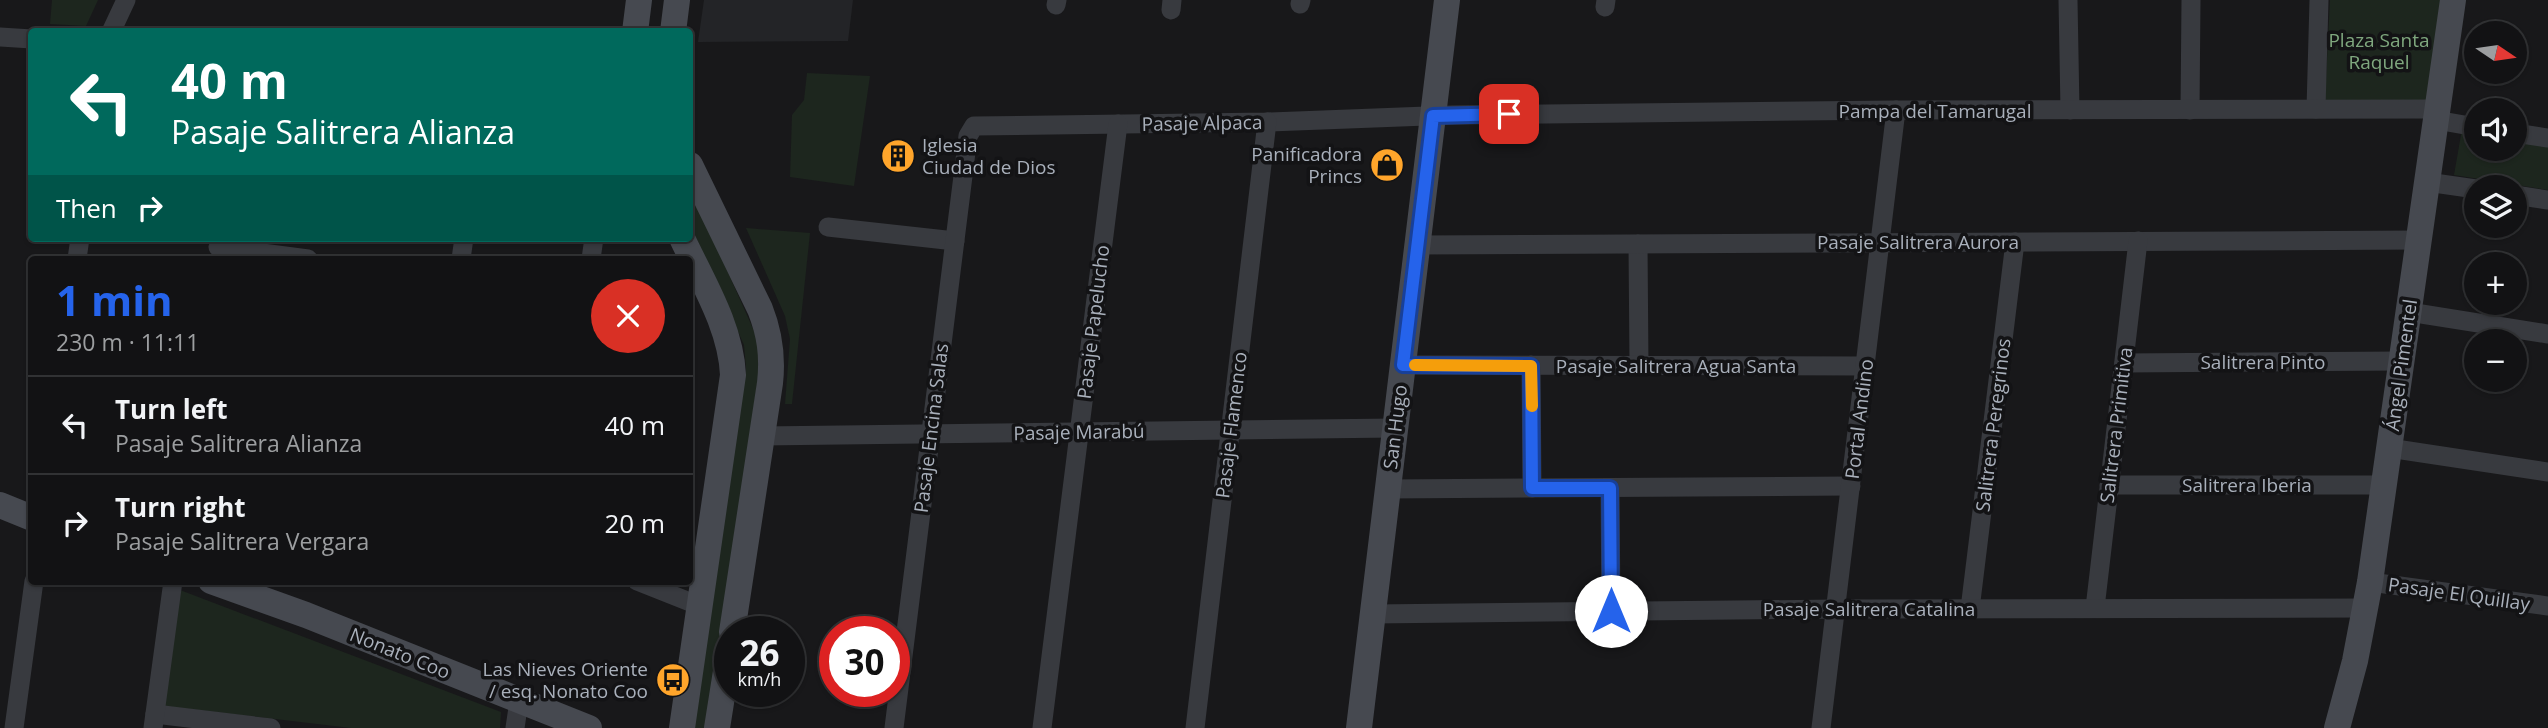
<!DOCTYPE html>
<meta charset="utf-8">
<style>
:root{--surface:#121214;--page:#1f2022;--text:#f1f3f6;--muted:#9c9ea0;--line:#313234;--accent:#2563eb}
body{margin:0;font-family:"Open Sans",sans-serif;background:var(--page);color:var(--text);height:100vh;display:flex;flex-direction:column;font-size:26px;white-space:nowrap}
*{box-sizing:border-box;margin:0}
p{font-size:23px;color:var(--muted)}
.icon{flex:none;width:38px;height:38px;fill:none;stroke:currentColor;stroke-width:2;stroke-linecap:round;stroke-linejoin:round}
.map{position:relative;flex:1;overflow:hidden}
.side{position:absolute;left:28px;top:256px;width:665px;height:329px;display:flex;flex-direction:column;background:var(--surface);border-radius:7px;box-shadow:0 2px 5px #0004,0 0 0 2px var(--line)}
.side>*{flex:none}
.guide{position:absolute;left:28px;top:28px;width:665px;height:214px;border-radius:7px;box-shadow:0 2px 5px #0004,0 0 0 2px var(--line);background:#00695c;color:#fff;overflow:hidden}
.needle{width:46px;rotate:103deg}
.buttons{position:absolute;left:2464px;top:21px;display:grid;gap:14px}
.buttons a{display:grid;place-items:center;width:63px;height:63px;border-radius:50%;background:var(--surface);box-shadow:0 2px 5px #0004,0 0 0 2px var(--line);font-size:35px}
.speed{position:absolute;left:714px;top:616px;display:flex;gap:14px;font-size:35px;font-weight:700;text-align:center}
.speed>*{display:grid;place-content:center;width:91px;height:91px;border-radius:50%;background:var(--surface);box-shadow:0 2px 5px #0004,0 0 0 2px var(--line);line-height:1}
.speed small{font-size:18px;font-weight:400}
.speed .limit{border:10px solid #d22;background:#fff;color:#111}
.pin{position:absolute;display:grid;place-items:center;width:60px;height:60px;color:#fff;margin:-30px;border-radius:14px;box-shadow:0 4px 10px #0006}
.me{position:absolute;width:77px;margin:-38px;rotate:0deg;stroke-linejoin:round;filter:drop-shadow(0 0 5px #0008)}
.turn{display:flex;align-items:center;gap:24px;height:147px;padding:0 28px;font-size:32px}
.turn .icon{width:91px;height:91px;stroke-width:2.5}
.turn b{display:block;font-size:49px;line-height:60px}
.then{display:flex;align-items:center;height:66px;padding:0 28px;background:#0003;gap:14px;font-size:26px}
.round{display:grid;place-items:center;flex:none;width:74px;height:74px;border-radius:37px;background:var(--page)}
.headline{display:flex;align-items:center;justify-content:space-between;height:119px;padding:0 28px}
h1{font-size:42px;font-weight:700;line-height:52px;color:var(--accent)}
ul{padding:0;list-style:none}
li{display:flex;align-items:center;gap:21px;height:98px;padding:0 28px;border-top:2px solid var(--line)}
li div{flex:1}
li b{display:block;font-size:26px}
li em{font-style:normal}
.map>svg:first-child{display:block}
.built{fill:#232427}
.green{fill:#1d261e}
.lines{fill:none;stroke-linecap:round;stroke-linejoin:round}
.street{stroke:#383a3f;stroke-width:19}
.secondary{stroke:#464950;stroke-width:26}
.route-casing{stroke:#184099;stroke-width:18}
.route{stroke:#2563eb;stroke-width:12}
.slow{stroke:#f59e0b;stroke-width:12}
.labels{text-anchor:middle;stroke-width:7;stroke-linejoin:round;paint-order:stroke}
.park-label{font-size:19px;fill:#7fa77e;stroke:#131315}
.street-label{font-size:19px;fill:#a9b0bb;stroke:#131315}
.poi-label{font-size:19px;fill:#a9b0bb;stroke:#131315;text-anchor:end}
</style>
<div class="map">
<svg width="2548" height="728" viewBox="0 0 2548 728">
<rect width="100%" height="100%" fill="#18181a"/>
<path class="built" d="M 704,0 L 853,0 L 848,41 L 698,42 Z"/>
<g class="green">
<path d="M 52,0 L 98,0 L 86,26 L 50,24 Z"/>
<path d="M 2330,0 L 2443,0 L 2428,103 L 2325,100 Z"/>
<path d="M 807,73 L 870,76 L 854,186 L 790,177 L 792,115 L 804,100 Z"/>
<path d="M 2462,129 L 2476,132 L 2476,149 L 2515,149 L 2515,139 L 2548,145 L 2548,190 L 2454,175 Z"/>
<path d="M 690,187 L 762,349 L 708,728 L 690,728 L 746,368 L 744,345 L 690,224 Z"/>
<path d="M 746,228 L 810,233 L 792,404 L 785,404 L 790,339 L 785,316 Z"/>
<path d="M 180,590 L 501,712 L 500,728 L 351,728 L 164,706 Z"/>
</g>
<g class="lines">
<g class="street">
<path d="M 2068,0 L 2070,110"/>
<path d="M 1300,4 L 1301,0"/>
<path d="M 1056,5 L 1057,0"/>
<path d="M 1605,7 L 1606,0"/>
<path d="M 1171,10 L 1172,0"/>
<path d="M 111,32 L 126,0"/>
<path d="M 0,37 L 32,39"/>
<path d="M 2316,109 L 2319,0"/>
<path d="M 2190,110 L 2191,0"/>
<path d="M 2436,120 L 2476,127"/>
<path d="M 2515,133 L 2548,138"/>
<path d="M 2427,182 L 2476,189"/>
<path d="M 2515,195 L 2548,200"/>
<path d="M 828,227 L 955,241"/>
<path d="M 1638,244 L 1639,366"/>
<path d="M 1417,245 L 2419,240"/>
<path d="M 218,247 L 308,259"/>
<path d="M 77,259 L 80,238"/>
<path d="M 461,259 L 464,238"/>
<path d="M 591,259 L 594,238"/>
<path d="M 2409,312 L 2548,334"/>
<path d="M 2124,363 L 2402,361"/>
<path d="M 1403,365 L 1865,366"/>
<path d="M 1531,365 L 1532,488"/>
<path d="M 762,436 L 1395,428"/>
<path d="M 2389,448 L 2548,472"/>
<path d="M 2109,485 L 2384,485"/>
<path d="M 1610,488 L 1611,612"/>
<path d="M 1388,489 L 1851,486"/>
<path d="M 637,581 L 700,606"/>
<path d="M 2370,582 L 2548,606"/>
<path d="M 2095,608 L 2138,241"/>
<path d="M 1970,609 L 2015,242"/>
<path d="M 1373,614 L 1836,609 L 2366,608"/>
<path d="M 155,714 L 271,728"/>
<path d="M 14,728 L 34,581"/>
<path d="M 153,728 L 173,581"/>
<path d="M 515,728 L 519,701"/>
<path d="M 894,728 L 968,136 L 974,126 L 1267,122 L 1453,115 L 1896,110 L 2438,109"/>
<path d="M 1042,728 L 1118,124"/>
<path d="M 1195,728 L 1267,122"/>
<path d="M 1821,728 L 1896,110"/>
</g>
<g class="secondary">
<path d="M 635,32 L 639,0"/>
<path d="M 673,32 L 677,0"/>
<path d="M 690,165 L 760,309 C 770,334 773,356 770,383 L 732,632"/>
<path d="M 0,505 L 32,518"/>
<path d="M 211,581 L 306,615 L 589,728"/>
<path d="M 682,728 L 733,375 C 731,327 702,281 682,238"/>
<path d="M 717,728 L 730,646"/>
<path d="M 1359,728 L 1447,0"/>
<path d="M 2337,728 L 2355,661 L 2370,582 L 2453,0"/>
</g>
</g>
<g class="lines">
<g class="route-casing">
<path id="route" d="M 1509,114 L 1433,116 L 1403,365 L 1531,366 L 1532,488 L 1610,488 L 1611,611"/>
</g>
<use href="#route" class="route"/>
<path class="slow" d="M 1415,365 L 1531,366 L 1532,406"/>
</g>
<defs>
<g id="building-disc" transform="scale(1.75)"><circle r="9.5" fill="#ffa52b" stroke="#131315"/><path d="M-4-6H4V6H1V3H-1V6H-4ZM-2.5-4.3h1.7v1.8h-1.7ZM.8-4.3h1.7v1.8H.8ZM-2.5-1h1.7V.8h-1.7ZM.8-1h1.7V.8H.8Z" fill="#111"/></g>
<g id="shop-disc" transform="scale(1.75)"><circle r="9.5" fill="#ffa52b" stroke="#131315"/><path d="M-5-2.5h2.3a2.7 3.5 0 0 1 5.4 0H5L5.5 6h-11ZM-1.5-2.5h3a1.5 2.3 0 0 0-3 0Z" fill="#111"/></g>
<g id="bus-disc" transform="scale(1.75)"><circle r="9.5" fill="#ffa52b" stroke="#131315"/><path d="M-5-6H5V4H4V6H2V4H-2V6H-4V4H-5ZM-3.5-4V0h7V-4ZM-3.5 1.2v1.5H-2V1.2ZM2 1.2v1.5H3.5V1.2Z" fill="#111"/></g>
</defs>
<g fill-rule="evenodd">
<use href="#building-disc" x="898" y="156"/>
<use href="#shop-disc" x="1387" y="165"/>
<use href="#bus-disc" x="673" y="680"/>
</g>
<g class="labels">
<g class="park-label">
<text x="2379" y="47">Plaza Santa<tspan x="2379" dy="22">Raquel</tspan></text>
</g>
<g class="street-label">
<text x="1935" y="118">Pampa del Tamarugal</text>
<text transform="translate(1202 123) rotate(-1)" y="7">Pasaje Alpaca</text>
<text x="1918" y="249">Pasaje Salitrera Aurora</text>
<text transform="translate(1093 322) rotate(-83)" y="7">Pasaje Papelucho</text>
<text x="2263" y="369">Salitrera Pinto</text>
<text transform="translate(2401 365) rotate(-82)" y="7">Ángel Pimentel</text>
<text x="1676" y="373">Pasaje Salitrera Agua Santa</text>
<text transform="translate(1859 419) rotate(-83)" y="7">Portal Andino</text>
<text transform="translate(1231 425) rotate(-83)" y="7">Pasaje Flamenco</text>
<text transform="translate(1993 425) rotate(-83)" y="7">Salitrera Peregrinos</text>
<text transform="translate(2116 425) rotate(-83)" y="7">Salitrera Primitiva</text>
<text transform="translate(1395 427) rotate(-83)" y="7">San Hugo</text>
<text transform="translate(931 428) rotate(-83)" y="7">Pasaje Encina Salas</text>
<text transform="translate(1079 432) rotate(-1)" y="7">Pasaje Marabú</text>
<text x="2247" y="492">Salitrera Iberia</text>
<text transform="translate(2459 594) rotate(8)" y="7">Pasaje El Quillay</text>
<text x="1869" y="616">Pasaje Salitrera Catalina</text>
<text transform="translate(400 653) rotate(22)" y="7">Nonato Coo</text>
</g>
<g class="poi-label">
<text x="922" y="152" text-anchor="start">Iglesia<tspan x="922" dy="22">Ciudad de Dios</tspan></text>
<text x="1362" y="161">Panificadora<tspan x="1362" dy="22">Princs</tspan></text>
<text x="648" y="676">Las Nieves Oriente<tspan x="648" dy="22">/ esq. Nonato Coo</tspan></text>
</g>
</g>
</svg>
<div class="buttons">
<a><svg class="needle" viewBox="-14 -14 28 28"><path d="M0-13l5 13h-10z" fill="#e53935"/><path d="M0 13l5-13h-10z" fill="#9c9ea0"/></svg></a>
<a><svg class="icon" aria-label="sound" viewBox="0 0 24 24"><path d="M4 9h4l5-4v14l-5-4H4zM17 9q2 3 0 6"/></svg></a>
<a><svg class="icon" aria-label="layers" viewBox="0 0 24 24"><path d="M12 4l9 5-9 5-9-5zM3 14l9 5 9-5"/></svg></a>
<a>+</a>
<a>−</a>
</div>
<div class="speed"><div>26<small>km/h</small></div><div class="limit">30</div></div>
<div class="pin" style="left:1509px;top:114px;background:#d93025"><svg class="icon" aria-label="arrive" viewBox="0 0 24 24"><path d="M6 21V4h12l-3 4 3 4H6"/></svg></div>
<svg class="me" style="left:1611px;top:611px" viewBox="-20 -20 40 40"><circle r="19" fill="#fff"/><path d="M0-13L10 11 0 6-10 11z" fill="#2563eb"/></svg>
<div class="guide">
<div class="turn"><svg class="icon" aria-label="left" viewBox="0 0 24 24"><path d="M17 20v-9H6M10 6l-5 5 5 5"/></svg><div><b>40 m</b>Pasaje Salitrera Alianza</div></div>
<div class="then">Then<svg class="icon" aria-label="right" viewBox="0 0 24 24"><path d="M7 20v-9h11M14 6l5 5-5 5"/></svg></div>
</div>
<section class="side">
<div class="headline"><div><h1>1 min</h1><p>230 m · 11:11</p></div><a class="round" style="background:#d93025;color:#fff"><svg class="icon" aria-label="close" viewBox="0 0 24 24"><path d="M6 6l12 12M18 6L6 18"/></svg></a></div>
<ul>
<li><svg class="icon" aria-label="left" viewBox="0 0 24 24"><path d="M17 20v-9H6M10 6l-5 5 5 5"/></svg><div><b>Turn left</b><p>Pasaje Salitrera Alianza</p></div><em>40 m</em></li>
<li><svg class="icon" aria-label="right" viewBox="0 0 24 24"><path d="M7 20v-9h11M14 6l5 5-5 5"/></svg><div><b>Turn right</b><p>Pasaje Salitrera Vergara</p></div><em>20 m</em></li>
</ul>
</section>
</div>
